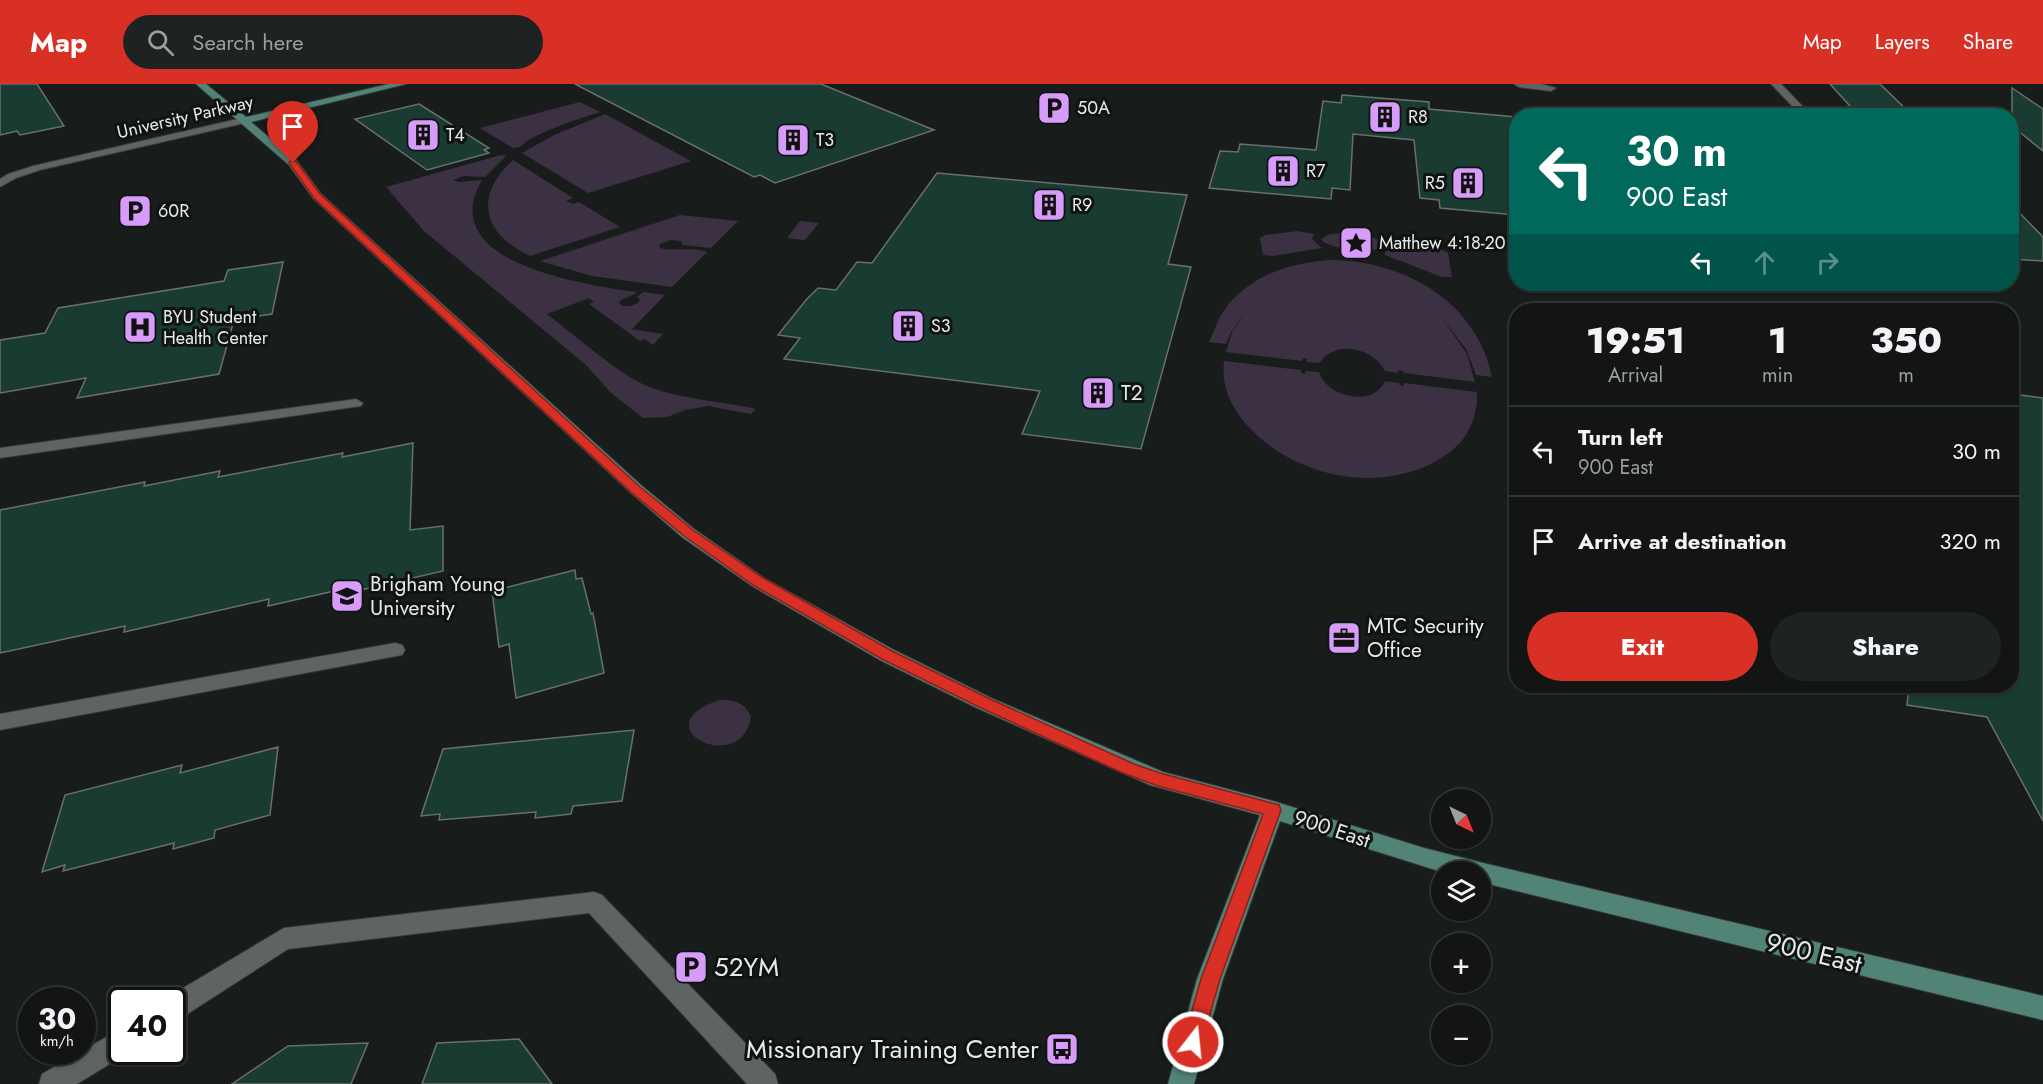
<!DOCTYPE html>
<meta charset="utf-8">
<style>
:root{--surface:#121514;--page:#1f2222;--text:#f1f3f6;--muted:#9c9fa0;--line:#313434;--accent:#d93025}
body{margin:0;font-family:Jost,sans-serif;background:var(--page);color:var(--text);height:100vh;display:flex;flex-direction:column;font-size:22px;white-space:nowrap}
*{box-sizing:border-box;margin:0}
p{font-size:20px;color:var(--muted)}
.icon{flex:none;width:33px;height:33px;fill:none;stroke:currentColor;stroke-width:2;stroke-linecap:round;stroke-linejoin:round}
.map{position:relative;flex:1;overflow:hidden}
.drawer{position:absolute;left:1509px;top:219px;width:510px;height:390px;display:flex;flex-direction:column;background:var(--surface);border-radius:24px;box-shadow:0 2px 4px #0004,0 0 0 2px var(--line)}
.drawer>*{flex:none}
.banner{position:absolute;left:1509px;top:24px;width:510px;height:183px;border-radius:24px;box-shadow:0 2px 4px #0004,0 0 0 2px var(--line);background:#00695c;color:#fff;overflow:hidden}
.needle{width:39px;rotate:137deg}
.controls{position:absolute;left:1431px;top:705px;display:grid;gap:12px}
.controls a{display:grid;place-items:center;width:60px;height:60px;border-radius:50%;background:var(--surface);box-shadow:0 2px 4px #0004,0 0 0 2px var(--line);font-size:30px}
.speed{position:absolute;left:18px;top:903px;display:flex;gap:12px;font-size:30px;font-weight:700;text-align:center}
.speed>*{display:grid;place-content:center;width:78px;height:78px;border-radius:50%;background:var(--surface);box-shadow:0 2px 4px #0004,0 0 0 2px var(--line);line-height:1}
.speed small{font-size:15px;font-weight:400}
.speed .limit{border:3px solid #111;border-radius:9px;background:#fff;color:#111}
.pin{position:absolute;display:grid;place-items:center;width:51px;height:51px;color:#fff;margin:-62px -26px;border-radius:50% 50% 50% 0;rotate:-45deg;box-shadow:0 0 6px #0007}
.pin .icon{rotate:45deg}
.me{position:absolute;width:66px;margin:-33px;rotate:16deg;stroke-linejoin:round;filter:drop-shadow(0 0 4px #0008)}
.turn{display:flex;align-items:center;gap:21px;height:126px;padding:0 18px;font-size:27px}
.turn .icon{width:78px;height:78px;stroke-width:2.5}
.turn b{display:block;font-size:42px;line-height:51px}
.lanes{display:flex;align-items:center;height:57px;padding:0 18px;background:#0003;justify-content:center;gap:30px;direction:ltr}
.lanes .off{opacity:.35}
.eta{display:flex;justify-content:space-evenly;align-items:center;height:102px;text-align:center}
.eta b{font-size:36px;font-weight:800;line-height:42px}
.cta{display:flex;gap:12px;margin-top:auto;padding:12px 18px}
.cta a{flex:1;height:69px;border-radius:36px;background:var(--accent);color:#fff;font-size:24px;font-weight:800;line-height:69px;text-align:center}
.cta a+a{background:var(--page);color:var(--text)}
ul{padding:0;list-style:none}
li{display:flex;align-items:center;gap:18px;height:90px;padding:0 18px;border-top:2px solid var(--line)}
li div{flex:1}
li b{display:block;font-size:22px}
li em{font-style:normal}
header{display:flex;align-items:center;gap:36px;box-sizing:border-box;height:84px;padding:0 30px;background:var(--accent);color:#fff}
header strong{font-size:28px}
nav{display:flex;gap:33px;margin-inline-start:auto;font-size:21px}
.search{width:420px;height:54px;background:var(--page);display:flex;align-items:center;gap:15px;box-sizing:border-box;padding:0 21px;border-radius:33px;color:var(--muted);font-size:22px}
.map>svg:first-child{display:block}
.green{fill:#3c3142}
.building{fill:#1a3b32;stroke:#696f6d;stroke-width:1.5}
.lines{fill:none;stroke-linecap:round;stroke-linejoin:round}
.street-casing{stroke:#363938;stroke-width:2}
.secondary-casing{stroke:#363938;stroke-width:2}
.street{fill:#5e6462;fill-rule:evenodd}
.secondary{fill:#528377;fill-rule:evenodd}
.route{fill:#d93025;stroke:#8d1f18;stroke-width:1.5}
.labels{text-anchor:middle;stroke-width:6;stroke-linejoin:round;paint-order:stroke}
.far-poi-label{font-size:18px;fill:#e7eae9;stroke:#0f1312;text-anchor:start}
.far-street-label{font-size:18px;fill:#e7eae9;stroke:#0f1312}
.poi-label{font-size:21px;fill:#e7eae9;stroke:#0f1312;text-anchor:start}
.street-label{font-size:21px;fill:#e7eae9;stroke:#0f1312}
.near-street-label{font-size:26px;fill:#e7eae9;stroke:#0f1312}
.near-poi-label{font-size:26px;fill:#e7eae9;stroke:#0f1312;text-anchor:start}
</style>
<header>
<strong>Map</strong>
<div class="search"><svg class="icon" aria-label="search" viewBox="0 0 24 24"><circle cx="10" cy="10" r="6"/><path d="M15 15l6 6"/></svg>Search here</div>
<nav><a>Map</a><a>Layers</a><a>Share</a></nav>
</header>
<div class="map">
<svg width="2043" height="1000" viewBox="0 0 2043 1000">
<rect width="100%" height="100%" fill="#181c1b"/>
<g class="green">
<path d="M 580,18 L 600,28 C 575,36 550,44 527,57 C 521,61 522,64 513,64 L 480,44 Z"/>
<path d="M 605,30 L 691,77 L 588,109 L 522,69 L 554,51 Z"/>
<path d="M 501,71 L 506,72 L 485,93 L 464,92 L 453,96 L 459,98 L 482,96 C 433,179 586,201 637,208 C 631,213 624,213 619,218 L 622,222 L 631,222 L 638,219 L 640,216 L 637,213 L 643,208 L 665,211 L 632,245 L 663,250 L 653,261 L 644,255 L 640,257 L 589,220 L 594,218 L 589,214 L 547,230 C 575,251 621,293 652,304 C 686,316 722,317 756,325 L 751,330 L 708,322 L 685,326 L 667,333 L 643,334 L 610,308 L 586,281 L 424,147 L 386,103 Z"/>
<path d="M 513,76 L 573,114 L 566,117 L 573,120 L 579,118 L 620,143 L 530,172 C 483,150 473,113 513,76 Z"/>
<path d="M 680,131 L 738,137 L 711,164 L 682,161 L 681,157 L 670,156 L 659,161 L 660,164 C 674,168 692,162 707,168 L 672,203 L 592,192 L 540,177 Z"/>
<path d="M 800,137 L 819,139 L 805,156 L 787,154 Z"/>
<path d="M 1297,147 L 1314,150 L 1312,155 L 1322,164 L 1273,172 L 1263,171 L 1260,154 L 1265,151 Z"/>
<path d="M 1345,149 L 1370,152 L 1386,160 L 1380,165 C 1362,169 1340,166 1323,158 L 1321,155 L 1330,150 Z"/>
<path d="M 1393,158 L 1438,160 L 1440,165 L 1448,169 L 1452,193 L 1442,193 L 1385,171 L 1385,168 L 1394,164 Z"/>
<path d="M 1336,176 C 1408,179 1477,219 1492,293 L 1476,291 L 1466,265 L 1442,234 L 1467,270 L 1475,298 L 1404,289 L 1403,287 L 1398,286 L 1398,289 L 1385,287 C 1374,264 1334,255 1320,279 L 1307,278 L 1307,275 L 1303,274 L 1302,277 L 1226,268 L 1232,248 L 1248,225 L 1231,248 L 1226,260 L 1209,258 C 1214,248 1217,237 1223,228 C 1248,191 1293,177 1336,176 Z"/>
<path d="M 1224,277 L 1301,286 L 1301,289 L 1305,290 L 1305,287 L 1319,288 C 1326,313 1374,324 1385,297 L 1399,299 L 1399,301 L 1404,302 L 1404,299 L 1477,308 C 1478,334 1467,357 1446,371 C 1385,413 1293,394 1246,340 C 1230,322 1221,301 1224,277 Z"/>
<path d="M 720,616 C 734,616 745,618 751,633 C 741,694 639,642 720,616 Z"/>
</g>
<g class="building">
<path d="M 0,0 L 37,0 L 64,42 L 20,51 L 17,47 L 0,51 Z"/>
<path d="M 575,0 L 821,0 L 934,46 L 775,99 L 760,91 L 754,93 Z"/>
<path d="M 1830,0 L 1880,0 L 1913,32 L 1859,32 Z"/>
<path d="M 2012,4 L 2043,25 L 2043,67 L 2012,42 Z"/>
<path d="M 1342,11 L 1429,18 L 1429,25 L 1516,33 L 1516,131 L 1440,124 L 1439,116 L 1420,114 L 1414,56 L 1353,50 L 1350,106 L 1332,104 L 1331,115 L 1209,104 L 1220,67 L 1238,68 L 1240,60 L 1316,66 L 1323,17 L 1341,19 Z"/>
<path d="M 419,20 L 489,64 L 484,66 L 489,69 L 427,86 L 355,35 Z"/>
<path d="M 937,89 L 1187,111 L 1168,180 L 1191,183 L 1141,365 L 1022,350 L 1040,307 L 784,275 L 800,254 L 778,251 L 806,216 L 818,204 L 836,206 L 857,178 L 872,179 Z"/>
<path d="M 2012,121 L 2043,153 L 2043,177 L 2012,175 Z"/>
<path d="M 283,178 L 272,230 L 234,236 L 219,290 L 77,314 L 86,294 L 0,309 L 0,256 L 45,249 L 58,224 L 224,197 L 228,186 Z"/>
<path d="M 2012,310 L 2043,314 L 2043,737 L 1987,633 L 1907,621 L 1909,602 L 2012,602 Z"/>
<path d="M 413,359 L 410,446 L 443,442 L 443,487 L 352,508 L 352,503 L 268,522 L 269,515 L 124,548 L 125,542 L 0,569 L 0,426 L 145,398 L 144,402 L 220,387 L 218,393 L 343,369 L 342,373 Z"/>
<path d="M 575,486 L 576,495 L 582,494 L 591,530 L 593,529 L 604,589 L 516,614 L 509,560 L 499,563 L 492,507 Z"/>
<path d="M 634,646 L 622,717 L 573,722 L 571,730 L 535,734 L 536,728 L 439,736 L 440,730 L 421,732 L 443,665 Z"/>
<path d="M 278,663 L 270,731 L 215,746 L 214,754 L 173,765 L 174,759 L 63,787 L 65,781 L 42,788 L 65,711 L 182,681 L 180,689 Z"/>
<path d="M 519,955 L 552,1000 L 422,1000 L 437,959 Z"/>
<path d="M 368,959 L 351,1000 L 232,1000 L 288,962 Z"/>
</g>
<g class="lines">
<g class="street-casing">
<g id="street">
<path d="M 1514,0 L 1541,0 L 1556,4 L 1551,7 L 1519,3 Z"/>
<path d="M 1771,0 L 1781,0 L 1812,32 L 1802,32 Z"/>
<path d="M 242,34 L 245,35 L 245,39 L 40,86 L 16,94 L 0,103 L 0,95 L 8,90 L 33,82 Z"/>
<path d="M 356,315 L 363,319 L 361,322 L 0,374 L 0,364 Z"/>
<path d="M 395,559 L 402,561 L 405,566 L 402,571 L 0,646 L 0,630 Z"/>
<path d="M 594,808 L 602,811 L 775,990 L 778,1000 L 747,1000 L 589,829 L 288,865 L 181,934 L 172,937 L 172,916 L 163,916 L 284,844 Z"/>
<path d="M 122,944 L 122,968 L 129,968 L 77,1000 L 39,1000 L 42,990 Z"/>
</g>
</g>
<g class="secondary-casing">
<path id="secondary" d="M 196,0 L 206,0 L 246,33 L 389,0 L 406,0 L 251,38 L 297,77 L 321,110 L 642,402 L 694,445 L 764,494 L 894,566 L 991,614 L 1163,688 L 1273,717 L 1424,764 L 1479,778 L 2043,912 L 2043,936 L 1480,798 L 1480,788 L 1442,788 L 1280,737 L 1223,895 L 1194,1000 L 1168,1000 L 1197,895 L 1260,731 L 1150,701 L 977,624 L 880,576 L 752,502 L 682,453 L 630,408 L 313,114 L 289,81 Z"/>
</g>
<use href="#street" class="street"/>
<use href="#secondary" class="secondary"/>
</g>
<path class="route" d="M 290,77 L 296,77 L 320,110 L 640,403 L 693,446 L 763,494 L 892,567 L 990,615 L 1134,680 L 1160,689 L 1279,721 L 1281,726 L 1220,895 L 1200,965 L 1193,968 L 1186,965 L 1183,958 L 1201,895 L 1263,730 L 1158,702 L 1123,689 L 979,623 L 882,575 L 753,501 L 684,452 L 631,408 L 314,114 L 289,79 Z"/>
<defs>
<g id="parking-square" transform="scale(1.725)"><rect x="-9" y="-9" width="18" height="18" rx="4" fill="#d79bf9" stroke="#0f1312"/><path d="M-3.5-5.5H1a3.5 3.5 0 0 1 0 7H-1V5.5H-3.5ZM-1-3.4V-.6H.8a1.4 1.4 0 0 0 0-2.8Z" fill="#111"/></g>
<g id="building-square" transform="scale(1.725)"><rect x="-9" y="-9" width="18" height="18" rx="4" fill="#d79bf9" stroke="#0f1312"/><path d="M-4-6H4V6H1V3H-1V6H-4ZM-2.5-4.3h1.7v1.8h-1.7ZM.8-4.3h1.7v1.8H.8ZM-2.5-1h1.7V.8h-1.7ZM.8-1h1.7V.8H.8Z" fill="#111"/></g>
<g id="sight-square" transform="scale(1.725)"><rect x="-9" y="-9" width="18" height="18" rx="4" fill="#d79bf9" stroke="#0f1312"/><path d="M0-6L1.8-2.2L6-1.7L2.9 1.2L3.7 5.4L0 3.3L-3.7 5.4L-2.9 1.2L-6-1.7L-1.8-2.2Z" fill="#111"/></g>
<g id="hospital-square" transform="scale(1.725)"><rect x="-9" y="-9" width="18" height="18" rx="4" fill="#d79bf9" stroke="#0f1312"/><path d="M-5-5h3v3.5h4V-5h3V5h-3V1.5h-4V5h-3Z" fill="#111"/></g>
<g id="university-square" transform="scale(1.725)"><rect x="-9" y="-9" width="18" height="18" rx="4" fill="#d79bf9" stroke="#0f1312"/><path d="M0-5L7-2L0 1L-7-2ZM-4 1L0 2.5L4 1V4Q0 6-4 4Z" fill="#111"/></g>
<g id="office-square" transform="scale(1.725)"><rect x="-9" y="-9" width="18" height="18" rx="4" fill="#d79bf9" stroke="#0f1312"/><path d="M-6-3h4V-5.5h4V-3h4V5H-6ZM-1-4.5V-3h2v-1.5ZM-6 0V1H6V0Z" fill="#111"/></g>
<g id="bus-square" transform="scale(1.725)"><rect x="-9" y="-9" width="18" height="18" rx="4" fill="#d79bf9" stroke="#0f1312"/><path d="M-5-6H5V4H4V6H2V4H-2V6H-4V4H-5ZM-3.5-4V0h7V-4ZM-3.5 1.2v1.5H-2V1.2ZM2 1.2v1.5H3.5V1.2Z" fill="#111"/></g>
</defs>
<g fill-rule="evenodd">
<use href="#parking-square" x="1054" y="24"/>
<use href="#building-square" x="1385" y="33"/>
<use href="#building-square" x="423" y="51"/>
<use href="#building-square" x="793" y="56"/>
<use href="#building-square" x="1283" y="87"/>
<use href="#building-square" x="1468" y="99"/>
<use href="#building-square" x="1049" y="121"/>
<use href="#parking-square" x="135" y="127"/>
<use href="#sight-square" x="1356" y="159"/>
<use href="#building-square" x="908" y="242"/>
<use href="#hospital-square" x="140" y="243"/>
<use href="#building-square" x="1098" y="309"/>
<use href="#university-square" x="347" y="512"/>
<use href="#office-square" x="1344" y="554"/>
<use href="#parking-square" x="691" y="883"/>
<use href="#bus-square" x="1062" y="965"/>
</g>
<g class="labels">
<g class="far-poi-label">
<text x="1077" y="30">50A</text>
<text x="1408" y="39">R8</text>
<text x="446" y="57">T4</text>
<text x="816" y="62">T3</text>
<text x="1306" y="93">R7</text>
<text x="1445" y="105" text-anchor="end">R5</text>
<text x="1072" y="127">R9</text>
<text x="158" y="133">60R</text>
<text x="1379" y="165">Matthew 4:18-20</text>
<text x="163" y="239">BYU Student<tspan x="163" dy="21">Health Center</tspan></text>
<text x="931" y="248">S3</text>
</g>
<g class="far-street-label">
<text transform="translate(185 33) rotate(-13)" y="6">University Parkway</text>
</g>
<g class="poi-label">
<text x="1121" y="316">T2</text>
<text x="370" y="507">Brigham Young<tspan x="370" dy="24">University</tspan></text>
<text x="1367" y="549">MTC Security<tspan x="1367" dy="24">Office</tspan></text>
</g>
<g class="street-label">
<text transform="translate(1332 745) rotate(18)" y="7">900 East</text>
</g>
<g class="near-street-label">
<text transform="translate(1814 869) rotate(14)" y="9">900 East</text>
</g>
<g class="near-poi-label">
<text x="714" y="892">52YM</text>
<text x="1039" y="974" text-anchor="end">Missionary Training Center</text>
</g>
</g>
</svg>
<div class="controls">
<a><svg class="needle" viewBox="-14 -14 28 28"><path d="M0-13l5 13h-10z" fill="#e53935"/><path d="M0 13l5-13h-10z" fill="#9c9fa0"/></svg></a>
<a><svg class="icon" aria-label="layers" viewBox="0 0 24 24"><path d="M12 4l9 5-9 5-9-5zM3 14l9 5 9-5"/></svg></a>
<a>+</a>
<a>−</a>
</div>
<div class="speed"><div>30<small>km/h</small></div><div class="limit">40</div></div>
<div class="pin" style="left:293px;top:79px;background:#d93025"><svg class="icon" aria-label="arrive" viewBox="0 0 24 24"><path d="M6 21V4h12l-3 4 3 4H6"/></svg></div>
<svg class="me" style="left:1193px;top:958px" viewBox="-20 -20 40 40"><circle r="17" fill="#d93025" stroke="#fff" stroke-width="3"/><path d="M0-11L8 9 0 5-8 9z" fill="#fff"/></svg>
<div class="banner">
<div class="turn"><svg class="icon" aria-label="left" viewBox="0 0 24 24"><path d="M17 20v-9H6M10 6l-5 5 5 5"/></svg><div><b>30 m</b>900 East</div></div>
<div class="lanes"><svg class="icon" aria-label="left" viewBox="0 0 24 24"><path d="M17 20v-9H6M10 6l-5 5 5 5"/></svg><svg class="icon off" aria-label="ahead" viewBox="0 0 24 24"><path d="M12 20V5M6 11l6-6 6 6"/></svg><svg class="icon off" aria-label="right" viewBox="0 0 24 24"><path d="M7 20v-9h11M14 6l5 5-5 5"/></svg></div>
</div>
<section class="drawer">
<div class="eta">
<div><b>19:51</b><p>Arrival</p></div>
<div><b>1</b><p>min</p></div>
<div><b>350</b><p>m</p></div>
</div>
<ul>
<li><svg class="icon" aria-label="left" viewBox="0 0 24 24"><path d="M17 20v-9H6M10 6l-5 5 5 5"/></svg><div><b>Turn left</b><p>900 East</p></div><em>30 m</em></li>
<li><svg class="icon" aria-label="arrive" viewBox="0 0 24 24"><path d="M6 21V4h12l-3 4 3 4H6"/></svg><div><b>Arrive at destination</b></div><em>320 m</em></li>
</ul>
<div class="cta"><a>Exit</a><a>Share</a></div>
</section>
</div>
